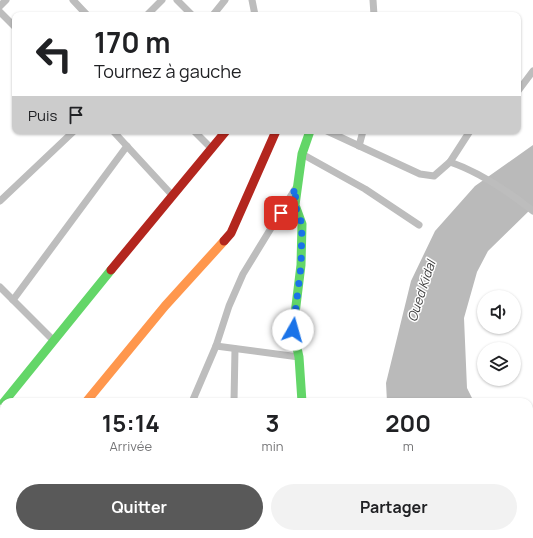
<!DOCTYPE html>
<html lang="fr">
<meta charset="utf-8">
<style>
:root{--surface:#fff;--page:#f2f2f2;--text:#202124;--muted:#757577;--accent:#595959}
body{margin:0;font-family:Manrope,sans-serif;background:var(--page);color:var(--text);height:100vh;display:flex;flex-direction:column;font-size:15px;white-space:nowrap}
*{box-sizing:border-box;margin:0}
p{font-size:13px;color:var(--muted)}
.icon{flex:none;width:22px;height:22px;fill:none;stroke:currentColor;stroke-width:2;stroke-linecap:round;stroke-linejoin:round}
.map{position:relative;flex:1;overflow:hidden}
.details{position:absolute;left:0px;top:398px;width:533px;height:140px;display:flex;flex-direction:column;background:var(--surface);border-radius:12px 12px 0 0;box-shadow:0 1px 3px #0004}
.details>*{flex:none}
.hud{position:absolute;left:12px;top:12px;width:509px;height:122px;border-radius:8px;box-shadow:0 1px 3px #0004;background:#fff;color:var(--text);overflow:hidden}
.tools{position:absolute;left:477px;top:290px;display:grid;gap:8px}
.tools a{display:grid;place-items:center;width:44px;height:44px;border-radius:50%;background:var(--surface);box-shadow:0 1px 3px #0004;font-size:20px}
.pin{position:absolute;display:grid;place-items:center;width:34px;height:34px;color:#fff;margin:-17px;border-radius:8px;box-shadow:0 2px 6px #0006}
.me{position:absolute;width:44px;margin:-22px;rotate:7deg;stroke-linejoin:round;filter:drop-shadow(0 0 3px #0008)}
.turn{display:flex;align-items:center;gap:14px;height:84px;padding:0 16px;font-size:18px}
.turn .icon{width:52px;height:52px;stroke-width:2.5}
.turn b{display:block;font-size:28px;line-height:34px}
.then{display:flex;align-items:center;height:38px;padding:0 16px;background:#0003;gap:8px;font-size:15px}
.eta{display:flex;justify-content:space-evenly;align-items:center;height:68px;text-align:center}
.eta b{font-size:24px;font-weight:700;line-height:28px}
.cta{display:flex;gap:8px;margin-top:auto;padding:8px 16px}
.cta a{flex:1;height:46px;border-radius:24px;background:var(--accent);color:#fff;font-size:16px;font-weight:700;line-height:46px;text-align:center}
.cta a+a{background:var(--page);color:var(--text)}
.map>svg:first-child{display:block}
.water{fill:#bababa}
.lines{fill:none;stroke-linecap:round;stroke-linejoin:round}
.street{stroke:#bdbdbd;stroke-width:7}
.fast{stroke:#63d668;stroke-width:9}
.slow{stroke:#ff974d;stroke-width:9}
.jam{stroke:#b3261e;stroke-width:9}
.route{stroke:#1a73e8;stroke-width:7;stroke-dasharray:0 12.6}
.labels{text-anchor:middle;stroke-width:3;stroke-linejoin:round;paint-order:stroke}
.water-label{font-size:13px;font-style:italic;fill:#3d3d3d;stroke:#fff}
</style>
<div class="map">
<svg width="533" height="538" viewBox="0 0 533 538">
<rect width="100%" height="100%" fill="#fff"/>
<g class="water">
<path d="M 533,145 L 533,207 L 488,251 L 477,272 L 464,318 L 467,388 L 474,402 L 387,402 L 386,383 L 411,281 L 435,231 L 475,186 Z"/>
<path d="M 433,534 L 505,534 L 506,538 L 433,538 Z"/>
</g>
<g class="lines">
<g class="street">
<path d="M 73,0 L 87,15"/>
<path d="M 177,0 L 192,15"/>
<path d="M 252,0 L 255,15"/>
<path d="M 373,0 L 374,15"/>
<path d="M 0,6 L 6,0"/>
<path d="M 0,12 L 15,27"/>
<path d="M 147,15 L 162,0"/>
<path d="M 213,15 L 225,0"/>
<path d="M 518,91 L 533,71"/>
<path d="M 113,131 L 172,195"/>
<path d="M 194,131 L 211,148"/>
<path d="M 327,131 L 420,174 L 434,176 L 450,162 L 470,131"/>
<path d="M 359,146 L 363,131"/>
<path d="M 302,154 L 365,189 L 419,225"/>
<path d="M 450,162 C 479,172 509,192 533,211"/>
<path d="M 0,201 L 74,131"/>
<path d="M 0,287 L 53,340"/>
<path d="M 13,300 L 127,146"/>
<path d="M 216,346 L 299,357"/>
<path d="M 192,402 L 216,346 L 229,306 L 243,274 L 295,189"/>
<path d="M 234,402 L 235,349"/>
<path d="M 0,413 L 4,414"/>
<path d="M 0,465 L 4,466"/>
<path d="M 0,505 L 4,508"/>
<path d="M 48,534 L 54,538"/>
<path d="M 110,538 L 118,534"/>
<path d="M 138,538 L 139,534"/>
<path d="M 256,538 L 257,534"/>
<path d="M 288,538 L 288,534"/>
</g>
<g class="fast">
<path d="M 4,402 L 111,270"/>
<path d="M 302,402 L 299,357 L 293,330 L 301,265 L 302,224 L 295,205 L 302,154 L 310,131"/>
</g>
<path class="slow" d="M 86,402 L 165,306 L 224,241"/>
<g class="jam">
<path d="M 224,241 L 231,233 L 276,131"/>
<path d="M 111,270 L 226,131"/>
</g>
</g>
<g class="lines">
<path class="route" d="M 281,213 L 296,188 L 295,205 L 302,224 L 301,266 L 293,330"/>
</g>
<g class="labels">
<g class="water-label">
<text transform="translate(421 291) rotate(-72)" y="5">Oued Kidal</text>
</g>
</g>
</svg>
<div class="tools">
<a><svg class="icon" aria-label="sound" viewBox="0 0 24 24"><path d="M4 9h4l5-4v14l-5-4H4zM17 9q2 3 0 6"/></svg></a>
<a><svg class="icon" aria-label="layers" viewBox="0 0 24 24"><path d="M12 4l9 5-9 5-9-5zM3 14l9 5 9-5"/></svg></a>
</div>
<div class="pin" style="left:281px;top:213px;background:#d93025"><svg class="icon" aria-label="arrive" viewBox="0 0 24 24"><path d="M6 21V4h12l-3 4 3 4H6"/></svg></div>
<svg class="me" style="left:293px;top:330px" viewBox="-20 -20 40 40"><circle r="19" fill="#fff"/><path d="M0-13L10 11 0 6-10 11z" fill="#1a73e8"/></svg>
<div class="hud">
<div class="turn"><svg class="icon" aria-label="left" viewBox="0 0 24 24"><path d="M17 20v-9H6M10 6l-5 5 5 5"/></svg><div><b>170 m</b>Tournez à gauche</div></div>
<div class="then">Puis<svg class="icon" aria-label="arrive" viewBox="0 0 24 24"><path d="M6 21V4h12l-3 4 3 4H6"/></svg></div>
</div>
<section class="details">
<div class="eta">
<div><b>15:14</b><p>Arrivée</p></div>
<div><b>3</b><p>min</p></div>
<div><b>200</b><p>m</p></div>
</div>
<div class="cta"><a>Quitter</a><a>Partager</a></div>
</section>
</div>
